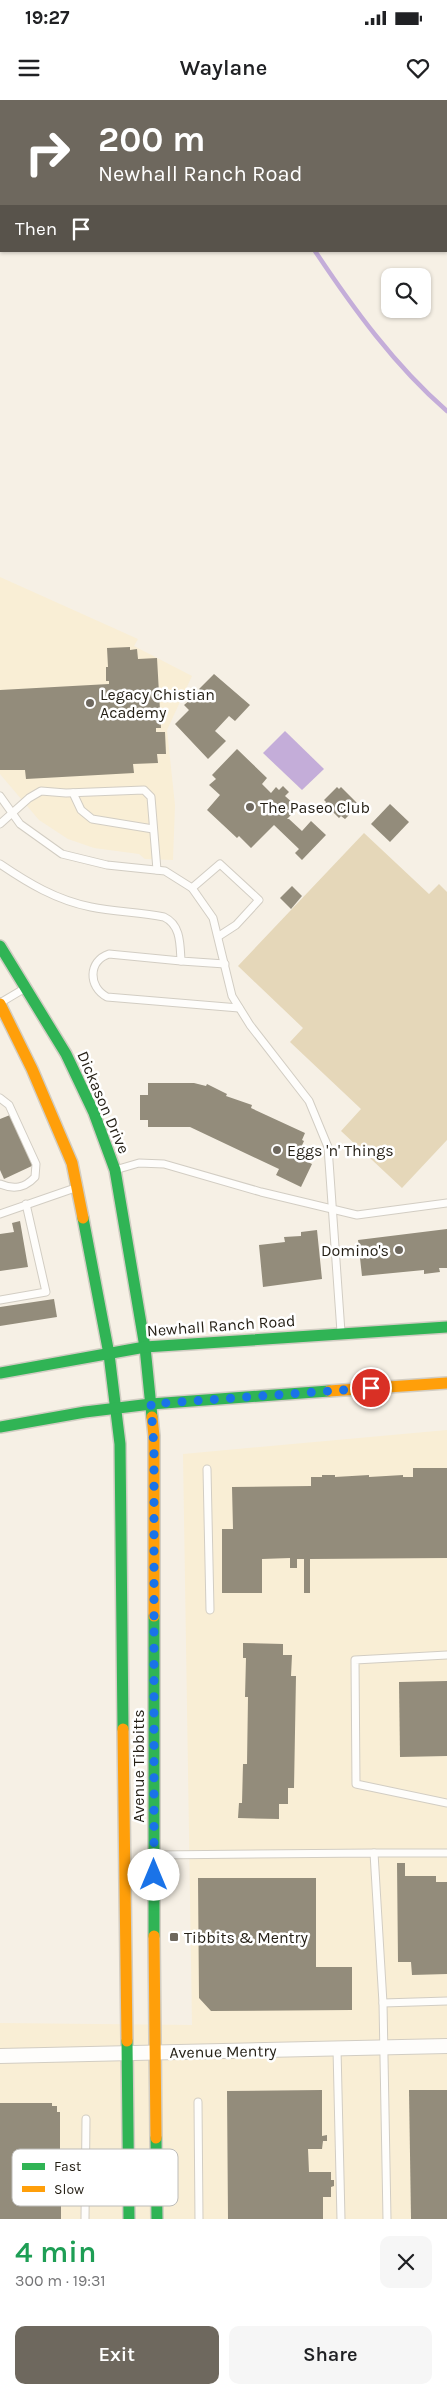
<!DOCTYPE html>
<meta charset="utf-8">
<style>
:root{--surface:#fff;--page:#f6f6f6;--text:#202124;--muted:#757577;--accent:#6e685e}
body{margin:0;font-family:Karla,sans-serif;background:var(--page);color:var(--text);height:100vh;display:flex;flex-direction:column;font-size:19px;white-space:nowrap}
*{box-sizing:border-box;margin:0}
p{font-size:16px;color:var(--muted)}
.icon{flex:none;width:28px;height:28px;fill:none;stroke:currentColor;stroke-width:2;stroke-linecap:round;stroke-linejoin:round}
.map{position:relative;height:2119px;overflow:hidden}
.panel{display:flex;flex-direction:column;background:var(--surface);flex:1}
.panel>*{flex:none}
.top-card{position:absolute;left:0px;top:0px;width:448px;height:152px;box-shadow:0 1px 4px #0004;background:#6e685e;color:#fff;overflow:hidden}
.controls{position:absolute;left:381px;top:168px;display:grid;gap:10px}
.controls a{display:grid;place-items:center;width:50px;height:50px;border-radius:10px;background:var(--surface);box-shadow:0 1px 4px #0004;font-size:25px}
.pin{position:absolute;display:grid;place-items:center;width:42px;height:42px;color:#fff;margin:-21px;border:2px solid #fff;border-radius:50%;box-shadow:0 1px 5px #0007}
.me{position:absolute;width:55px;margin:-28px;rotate:0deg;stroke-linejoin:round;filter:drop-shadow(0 0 4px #0008)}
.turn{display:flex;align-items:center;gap:18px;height:105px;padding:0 15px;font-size:22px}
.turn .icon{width:65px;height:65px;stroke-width:2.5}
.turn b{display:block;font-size:35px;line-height:42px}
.then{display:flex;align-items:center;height:48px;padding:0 15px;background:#0003;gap:10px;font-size:19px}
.round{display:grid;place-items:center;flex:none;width:52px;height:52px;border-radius:10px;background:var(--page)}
.head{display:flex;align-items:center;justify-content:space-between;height:85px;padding:0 15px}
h1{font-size:30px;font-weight:600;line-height:38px;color:#1e9e55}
.primary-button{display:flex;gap:10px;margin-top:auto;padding:10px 15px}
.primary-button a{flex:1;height:58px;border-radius:10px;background:var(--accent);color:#fff;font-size:20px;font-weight:600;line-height:58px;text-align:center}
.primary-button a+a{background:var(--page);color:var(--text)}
.status{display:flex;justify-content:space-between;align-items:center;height:35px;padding:0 25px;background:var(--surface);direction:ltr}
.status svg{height:14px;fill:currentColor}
header{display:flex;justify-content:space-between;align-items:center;height:65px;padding:0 15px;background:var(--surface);font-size:22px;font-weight:600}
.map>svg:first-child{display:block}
.built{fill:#f9eed5}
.green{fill:#e5d7b9}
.water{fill:#c4add9}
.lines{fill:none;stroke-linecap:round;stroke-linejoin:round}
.stream{stroke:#c4add9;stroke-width:4.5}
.building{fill:#938c7b}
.lane-casing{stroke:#d2cdc3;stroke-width:9}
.street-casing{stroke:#d2cdc3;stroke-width:16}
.fast-casing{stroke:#d2cdc3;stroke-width:14}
.slow-casing{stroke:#d2cdc3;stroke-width:14}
.lane{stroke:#fefdfb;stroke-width:7}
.street{stroke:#fefdfb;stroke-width:14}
.fast{stroke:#30b455;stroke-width:11}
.slow{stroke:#ff9f0a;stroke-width:11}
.route{stroke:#1a73e8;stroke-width:9;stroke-dasharray:0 16.2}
.poi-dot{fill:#6e685e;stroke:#fff;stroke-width:2}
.labels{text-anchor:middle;stroke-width:5;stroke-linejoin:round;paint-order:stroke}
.poi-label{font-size:16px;fill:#241f15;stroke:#fff;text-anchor:start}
.street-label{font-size:16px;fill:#241f15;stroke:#fff}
.key{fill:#fff;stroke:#bdbcb9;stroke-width:1}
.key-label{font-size:14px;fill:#241f15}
</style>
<div class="status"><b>19:27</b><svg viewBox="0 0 49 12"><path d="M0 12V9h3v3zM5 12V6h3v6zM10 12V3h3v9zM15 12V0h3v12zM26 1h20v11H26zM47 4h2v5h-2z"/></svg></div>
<header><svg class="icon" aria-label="menu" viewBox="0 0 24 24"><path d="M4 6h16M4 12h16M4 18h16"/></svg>Waylane<svg class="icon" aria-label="heart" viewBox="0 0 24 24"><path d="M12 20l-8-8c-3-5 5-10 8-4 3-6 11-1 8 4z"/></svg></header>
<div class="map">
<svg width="447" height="2119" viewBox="0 0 447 2119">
<rect width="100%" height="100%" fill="#f6f0e5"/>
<g class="built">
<path d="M 0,477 L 138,539 L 134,546 L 192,576 L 167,630 L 175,705 L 173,760 L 145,759 L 139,754 L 94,748 L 68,739 L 39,720 L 0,674 Z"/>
<path d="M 447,1330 L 447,2119 L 0,2119 L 0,1923 L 192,1925 L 183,1354 Z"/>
</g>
<path class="green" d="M 364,733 L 429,794 L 439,784 L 447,792 L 447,1040 L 402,1088 L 341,1031 L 361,1009 L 290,942 L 303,928 L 238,866 Z"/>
<path class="water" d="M 285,631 L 324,669 L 302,690 L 263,653 Z"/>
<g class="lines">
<g class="stream">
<path d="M 235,0 L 235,1"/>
<path d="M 315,151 C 353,208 395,266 447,311"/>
</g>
</g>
<g class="building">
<path d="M 130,547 L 130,550 L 137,549 L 138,559 L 157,558 L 161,628 L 156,628 L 156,632 L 165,632 L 166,654 L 157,654 L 158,663 L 133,664 L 134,673 L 26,679 L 25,670 L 0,670 L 0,590 L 109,584 L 109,581 L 106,581 L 106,567 L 108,567 L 107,548 Z"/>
<path d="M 214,574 L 250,605 L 235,621 L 229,616 L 215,631 L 226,641 L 208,659 L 175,624 L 189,610 L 184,605 L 201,591 L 199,589 Z"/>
<path d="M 237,649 L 267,678 L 262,684 L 271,693 L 276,687 L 279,690 L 283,686 L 289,692 L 285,696 L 294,704 L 287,711 L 291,715 L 287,719 L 289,719 L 302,731 L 311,721 L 326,735 L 302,760 L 295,753 L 299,749 L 274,725 L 251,748 L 239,736 L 237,738 L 207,710 L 220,695 L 209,685 L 216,679 L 212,675 Z"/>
<path d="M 337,687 L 339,689 L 341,687 L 357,703 L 355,705 L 357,707 L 345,719 L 341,716 L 339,718 L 325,704 L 326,702 L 324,700 Z"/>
<path d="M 390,704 L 409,722 L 390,742 L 371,724 Z"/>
<path d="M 292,786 L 302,796 L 291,809 L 280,798 Z"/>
<path d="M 148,983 L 194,983 L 206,986 L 207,984 L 227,994 L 226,996 L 252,1005 L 251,1008 L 305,1033 L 302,1040 L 304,1041 L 298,1054 L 296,1053 L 295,1056 L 312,1064 L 301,1087 L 276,1075 L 279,1069 L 190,1027 L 148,1027 L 148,1020 L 140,1020 L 140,995 L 148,995 Z"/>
<path d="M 10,1015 L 34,1065 L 4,1079 L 0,1070 L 0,1019 Z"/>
<path d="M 20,1121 L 28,1167 L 0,1171 L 0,1134 L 14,1132 L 12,1123 Z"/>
<path d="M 447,1129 L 447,1168 L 439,1168 L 440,1172 L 424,1174 L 424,1170 L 362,1176 L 358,1140 Z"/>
<path d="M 317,1130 L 322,1179 L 263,1187 L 259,1145 L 285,1142 L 284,1137 L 301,1136 L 301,1132 Z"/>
<path d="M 54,1199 L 57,1217 L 0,1226 L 0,1207 Z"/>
<path d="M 413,1368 L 447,1368 L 447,1458 L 310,1459 L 310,1493 L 304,1493 L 304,1459 L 297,1459 L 297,1468 L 290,1468 L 290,1458 L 262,1459 L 262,1493 L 222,1493 L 222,1429 L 233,1429 L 232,1387 L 311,1386 L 311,1377 L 322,1377 L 322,1375 L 335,1375 L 335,1377 L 369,1375 L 369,1377 L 403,1375 L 403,1377 L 413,1377 Z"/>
<path d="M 243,1543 L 283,1544 L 283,1555 L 292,1555 L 291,1576 L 296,1576 L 294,1688 L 288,1688 L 288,1704 L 279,1704 L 279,1719 L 238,1718 L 239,1703 L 242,1703 L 243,1664 L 247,1664 L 248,1597 L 245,1597 L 246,1558 L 243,1558 Z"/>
<path d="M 447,1581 L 447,1656 L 400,1657 L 399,1582 Z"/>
<path d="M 397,1763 L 405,1763 L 405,1776 L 436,1776 L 436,1782 L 447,1782 L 447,1874 L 412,1875 L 411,1862 L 398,1862 Z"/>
<path d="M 198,1778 L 316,1778 L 316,1867 L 352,1867 L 352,1910 L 211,1911 L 199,1898 Z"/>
<path d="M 322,1990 L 322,2036 L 327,2035 L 327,2041 L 323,2041 L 322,2049 L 308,2049 L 309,2072 L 331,2072 L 331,2080 L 334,2080 L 334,2086 L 331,2087 L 331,2097 L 323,2097 L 323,2119 L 228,2119 L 227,1991 Z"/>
<path d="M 409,1990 L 447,1990 L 447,2119 L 411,2119 Z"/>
<path d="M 0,2003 L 52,2003 L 52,2006 L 57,2006 L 57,2012 L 60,2012 L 60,2055 L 55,2056 L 55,2084 L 61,2083 L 61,2119 L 0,2119 Z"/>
</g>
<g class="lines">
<g class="lane-casing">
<g id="lane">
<path d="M 73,693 L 81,710 L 92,719 L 153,729"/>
<path d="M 0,696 L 20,724 L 62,754 L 107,765 L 165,771 L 192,788 L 213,818 L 232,896 L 250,925 L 309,1001 L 328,1047 L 341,1232"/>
<path d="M 0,724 L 29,698 L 41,691 L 66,693 L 144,690 L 151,697 L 157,770"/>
<path d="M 0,764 C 28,783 56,800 91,807 C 115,812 140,812 164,817 C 181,825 180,844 181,861 L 225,864"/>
<path d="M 192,788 L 220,764 L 259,800 L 236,825 L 219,836"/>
<path d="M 181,861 L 109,854 C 88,861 88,887 107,897 L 239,908"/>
<path d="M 0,903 L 27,887"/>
<path d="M 0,998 L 9,1005 L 36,1064 L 35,1077 C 25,1088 14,1090 0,1084"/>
<path d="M 115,1070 L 139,1063 L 164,1064 L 261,1092 L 357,1115 L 447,1103"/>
<path d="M 0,1114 L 75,1088"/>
<path d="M 0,1200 L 46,1192 L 26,1104"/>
<path d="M 207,1369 L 210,1510"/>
<path d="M 447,1555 L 355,1560 L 356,1684 L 447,1703"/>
<path d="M 374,1753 L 447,1753"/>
<path d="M 155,1755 L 374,1753 L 383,1903 L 387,2119"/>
<path d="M 383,1903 L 447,1901"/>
<path d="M 337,1949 L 341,2119"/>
<path d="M 198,2002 L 199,2119"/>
<path d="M 85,2119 L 86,2019"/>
</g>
</g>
<g class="street-casing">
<path id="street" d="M 0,1956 L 447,1946"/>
</g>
<g class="fast-casing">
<g id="fast">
<path d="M 0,846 L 66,954 L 94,1013 L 115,1070 L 145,1247 L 152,1317"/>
<path d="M 83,1118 L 109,1254 L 120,1344 L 123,1629"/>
<path d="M 0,1273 L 145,1247 L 447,1227"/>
<path d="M 0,1327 L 85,1312 L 151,1304 L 329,1291"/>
<path d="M 154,1516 L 154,1836"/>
<path d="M 127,1941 L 129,2119"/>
<path d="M 156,2038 L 157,2119"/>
</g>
</g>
<g class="slow-casing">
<g id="slow">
<path d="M 0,904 L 32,969 L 72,1063 L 83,1118"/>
<path d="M 329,1291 L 447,1283"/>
<path d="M 152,1317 L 154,1336 L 154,1516"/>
<path d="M 123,1629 L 127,1941"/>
<path d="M 154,1836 L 156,2038"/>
</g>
</g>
<use href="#lane" class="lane"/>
<use href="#street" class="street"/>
<use href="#fast" class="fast"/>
<use href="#slow" class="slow"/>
</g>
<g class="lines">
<path class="route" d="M 154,1775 L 154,1348 L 151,1304 L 371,1288"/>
</g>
<g class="poi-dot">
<circle cx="90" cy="603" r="5"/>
<circle cx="250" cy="707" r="5"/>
<circle cx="277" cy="1050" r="5"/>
<circle cx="399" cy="1150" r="5"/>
<rect x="169" y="1832" width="10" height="10" rx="2.5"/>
</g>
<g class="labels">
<g class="poi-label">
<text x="100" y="600">Legacy Chistian<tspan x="100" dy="18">Academy</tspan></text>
<text x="260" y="713">The Paseo Club</text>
<text x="287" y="1056">Eggs 'n' Things</text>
<text x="389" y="1156" text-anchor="end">Domino's</text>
<text x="184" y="1843">Tibbits &amp; Mentry</text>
</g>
<g class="street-label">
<text transform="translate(104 1002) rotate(67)" y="6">Dickason Drive</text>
<text transform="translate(221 1225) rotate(-4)" y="6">Newhall Ranch Road</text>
<text transform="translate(138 1666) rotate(-90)" y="6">Avenue Tibbitts</text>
<text transform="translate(223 1951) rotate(-1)" y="6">Avenue Mentry</text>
</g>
</g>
<rect x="12" y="2049" width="166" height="57" rx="8" class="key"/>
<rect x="22" y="2063" width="23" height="7" fill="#30b455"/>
<rect x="22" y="2086" width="23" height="6" fill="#ff9f0a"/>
<g class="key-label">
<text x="54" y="2071">Fast</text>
<text x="54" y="2094">Slow</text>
</g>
</svg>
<div class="controls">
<a><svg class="icon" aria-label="search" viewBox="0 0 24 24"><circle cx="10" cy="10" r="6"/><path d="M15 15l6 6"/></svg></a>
</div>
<div class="pin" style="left:371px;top:1288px;background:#d93025"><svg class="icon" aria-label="arrive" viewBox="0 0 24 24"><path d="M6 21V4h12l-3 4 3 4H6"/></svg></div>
<svg class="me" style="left:154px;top:1775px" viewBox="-20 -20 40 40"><circle r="19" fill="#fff"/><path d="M0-13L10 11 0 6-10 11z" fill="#1a73e8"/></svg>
<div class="top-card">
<div class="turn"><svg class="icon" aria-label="right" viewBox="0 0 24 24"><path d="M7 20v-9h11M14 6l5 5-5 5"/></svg><div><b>200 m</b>Newhall Ranch Road</div></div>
<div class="then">Then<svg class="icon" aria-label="arrive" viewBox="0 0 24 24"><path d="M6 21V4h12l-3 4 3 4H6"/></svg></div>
</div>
</div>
<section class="panel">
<div class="head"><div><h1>4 min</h1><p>300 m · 19:31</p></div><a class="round"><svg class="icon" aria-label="close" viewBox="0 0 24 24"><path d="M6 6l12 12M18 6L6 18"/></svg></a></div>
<div class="primary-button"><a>Exit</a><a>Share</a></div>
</section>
